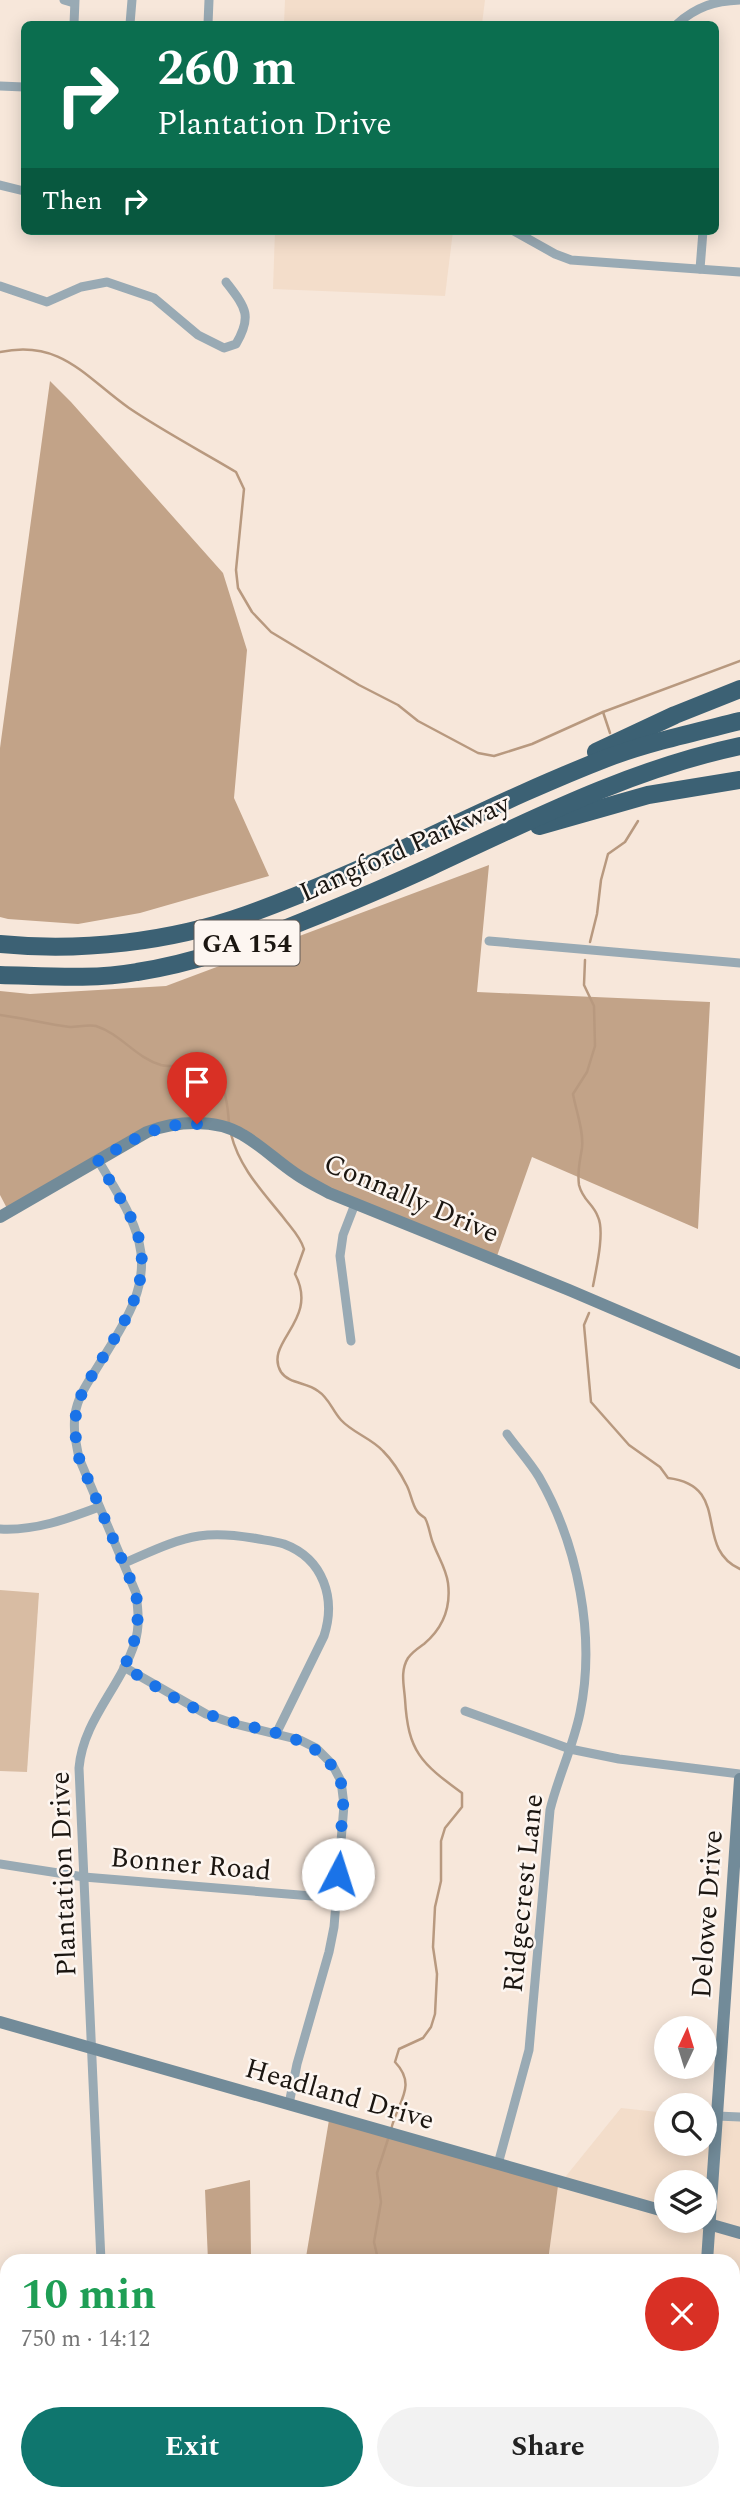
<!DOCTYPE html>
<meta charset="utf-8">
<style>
:root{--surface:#fff;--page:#f2f2f2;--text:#222;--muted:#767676;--accent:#0f766e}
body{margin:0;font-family:Spectral,serif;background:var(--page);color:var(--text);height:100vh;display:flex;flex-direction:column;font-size:26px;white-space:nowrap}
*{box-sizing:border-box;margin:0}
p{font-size:23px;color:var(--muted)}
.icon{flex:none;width:38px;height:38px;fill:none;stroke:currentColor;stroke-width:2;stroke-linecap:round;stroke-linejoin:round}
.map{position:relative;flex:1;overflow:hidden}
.details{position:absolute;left:0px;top:2254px;width:740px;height:247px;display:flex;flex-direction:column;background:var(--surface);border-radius:21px 21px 0 0;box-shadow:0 4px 18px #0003}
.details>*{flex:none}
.banner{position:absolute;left:21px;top:21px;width:698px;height:214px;border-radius:10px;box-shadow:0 4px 18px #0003;background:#0b6e4f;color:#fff;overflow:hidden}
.needle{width:46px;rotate:4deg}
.fabs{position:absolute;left:654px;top:2016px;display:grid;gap:14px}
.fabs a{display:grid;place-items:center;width:63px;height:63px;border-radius:50%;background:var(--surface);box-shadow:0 4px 18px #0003;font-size:35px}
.pin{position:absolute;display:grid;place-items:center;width:60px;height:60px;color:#fff;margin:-72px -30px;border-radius:50% 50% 50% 0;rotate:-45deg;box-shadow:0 0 7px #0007}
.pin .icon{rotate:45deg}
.me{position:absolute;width:77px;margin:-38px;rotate:5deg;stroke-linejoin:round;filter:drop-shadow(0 0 5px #0008)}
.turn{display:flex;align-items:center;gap:24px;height:147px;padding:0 21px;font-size:32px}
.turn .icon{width:91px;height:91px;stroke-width:2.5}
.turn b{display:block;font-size:49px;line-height:60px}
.then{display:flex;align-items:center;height:66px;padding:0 21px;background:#0003;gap:14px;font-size:26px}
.round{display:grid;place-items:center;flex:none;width:74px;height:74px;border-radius:37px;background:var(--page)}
.overview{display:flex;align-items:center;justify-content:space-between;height:119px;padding:0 21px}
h1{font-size:42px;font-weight:700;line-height:52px;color:#1e9e55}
.button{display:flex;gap:14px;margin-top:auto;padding:14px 21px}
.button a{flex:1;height:80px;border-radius:42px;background:var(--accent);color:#fff;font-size:28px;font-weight:700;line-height:80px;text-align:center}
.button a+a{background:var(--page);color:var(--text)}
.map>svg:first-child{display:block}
.built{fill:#f3ddca;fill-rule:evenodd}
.green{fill:#d8bca3}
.forest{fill:#c2a388}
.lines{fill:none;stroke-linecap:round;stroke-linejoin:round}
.stream{stroke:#b8997f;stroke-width:2.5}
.street{stroke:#99aab4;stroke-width:9}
.secondary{stroke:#728b99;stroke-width:12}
.highway{stroke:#3c6174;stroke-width:18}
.route{stroke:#1a73e8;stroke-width:12;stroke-dasharray:0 21.6}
.labels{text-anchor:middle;stroke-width:5;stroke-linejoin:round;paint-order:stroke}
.shield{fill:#fdf6f1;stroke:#5f5954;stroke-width:2}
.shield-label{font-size:26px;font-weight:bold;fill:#1b1611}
.street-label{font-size:28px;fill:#1b1611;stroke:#fdf6f1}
</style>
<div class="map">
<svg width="740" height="2500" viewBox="0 0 740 2500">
<rect width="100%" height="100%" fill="#f7e7da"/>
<g class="built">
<path d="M 285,0 L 485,0 L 482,24 L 284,24 Z"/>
<path d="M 275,231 L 453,231 L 445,296 L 273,289 Z"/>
<path d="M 621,2108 L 667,2113 L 667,2144 L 705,2144 L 705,2116 L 740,2120 L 740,2491 L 733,2489 L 733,2261 L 548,2261 L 558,2186 ZM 667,2182 L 705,2182 L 705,2221 L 667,2221 Z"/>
</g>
<path class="green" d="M 0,1590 L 39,1593 L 27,1772 L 0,1771 Z"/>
<g class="forest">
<path d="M 50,381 L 71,402 L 223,573 L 247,650 L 234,798 L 269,876 L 140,913 L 78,924 L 8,919 L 0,917 L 0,748 Z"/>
<path d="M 489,865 L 477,992 L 710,1002 L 698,1229 L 532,1157 L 497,1256 L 349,1199 L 278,1159 L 221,1121 L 161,1123 L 10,1214 L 0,1195 L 0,991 L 30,994 L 166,986 Z"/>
<path d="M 329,2120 L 558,2186 L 548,2261 L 294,2261 L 306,2257 Z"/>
<path d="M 250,2180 L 251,2256 L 259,2261 L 208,2261 L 205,2190 Z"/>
<path d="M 733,2489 L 740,2491 L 740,2500 L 226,2500 L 219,2499 L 219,2494 L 733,2494 Z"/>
</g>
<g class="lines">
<g class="stream">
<path d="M 0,352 C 61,339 85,377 129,408 C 163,431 201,451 236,472 L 244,489 L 236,570 L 238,588 L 252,612 L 271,632 L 359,685 L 398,705 L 418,721 L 478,753 L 494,756 L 532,744 L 603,712 L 740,661"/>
<path d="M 603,712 L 610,733"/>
<path d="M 590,942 L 597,914 L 601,880 L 608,854 L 625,842 L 638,821"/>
<path d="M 585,960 L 584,985 L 594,1006 L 595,1046 L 587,1072 L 573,1094 C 576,1111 584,1131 582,1148 C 580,1161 577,1171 579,1185 C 583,1201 593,1203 598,1217 C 605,1232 596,1270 593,1286"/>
<path d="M 0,1015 C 23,1018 46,1024 70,1027 C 78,1027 89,1024 96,1026 C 121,1034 136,1058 161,1065 C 177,1069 201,1062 214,1073 C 226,1084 228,1109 229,1124"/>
<path d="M 231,1134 C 239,1167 262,1191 283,1217 C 291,1228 300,1236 304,1249 L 295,1274 C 320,1321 263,1342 281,1372 C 289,1384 307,1382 318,1391 C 329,1398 332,1410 341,1420 C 353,1433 371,1438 383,1451 C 393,1461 401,1474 407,1486 C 411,1494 412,1504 417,1511 C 419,1514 422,1516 425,1518 C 429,1525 430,1536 433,1543 C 438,1557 446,1568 448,1583 C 451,1607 443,1628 424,1644 C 417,1649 413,1651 408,1658 C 400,1671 404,1685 405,1699 C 408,1752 421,1763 462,1793 L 462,1807 L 445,1828 L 441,1841 L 441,1881 L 435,1907 L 433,1947 L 437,1974 L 435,2014 L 431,2027 L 423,2038 L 399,2049 L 395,2062 C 418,2086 397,2102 391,2130"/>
<path d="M 589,1313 L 584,1325 L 591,1402 L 629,1445 L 660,1467 L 668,1478 C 733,1486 692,1547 740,1569"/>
<path d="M 381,2261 L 377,2255 L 374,2242 L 381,2202 L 377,2173 L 389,2136"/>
<path d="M 381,2494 L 387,2500"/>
</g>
<g class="street">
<path d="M 64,0 L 74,3"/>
<path d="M 74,24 L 75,0"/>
<path d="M 130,24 L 132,0"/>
<path d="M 208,24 L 209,0"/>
<path d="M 677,24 C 696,7 714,1 740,0"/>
<path d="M 0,86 L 24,87"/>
<path d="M 0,185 L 24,191"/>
<path d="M 514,231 L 555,254 L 571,260 L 740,272"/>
<path d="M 700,269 L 703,231"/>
<path d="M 0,286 L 47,302 L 81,287 L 107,282 L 154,298 L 198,335 L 224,348 L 236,344 C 253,315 245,307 226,282"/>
<path d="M 489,941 L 740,963"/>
<path d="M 98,1160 C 113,1186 132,1213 139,1242 C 151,1291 119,1331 95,1371 C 86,1385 77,1399 75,1415 C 73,1430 76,1443 79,1458 L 136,1593 C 138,1609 140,1626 135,1642 C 121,1687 83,1720 79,1768 L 101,2261"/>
<path d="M 351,1341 L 340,1256 L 343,1235 L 355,1204"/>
<path d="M 0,1529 C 35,1531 67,1519 99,1507"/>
<path d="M 124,1563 C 148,1553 173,1540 199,1536 C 217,1533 235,1535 253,1538 C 263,1540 274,1541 284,1544 C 324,1559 336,1599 324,1636 L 276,1734"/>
<path d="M 124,1667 L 206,1714 L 235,1724 L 300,1740 L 316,1748 L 332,1764 L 341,1781 L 344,1805 L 334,1927 L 329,1952 L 297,2064 L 289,2104"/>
<path d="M 465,1711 L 570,1749 L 619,1759 L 740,1774"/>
<path d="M 0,1864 L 84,1877 L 336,1898"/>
<path d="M 717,2116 L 740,2117"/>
<path d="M 498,2164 L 529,2050 L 550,1810 C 558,1777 573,1747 580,1713 C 596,1636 578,1545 539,1477 C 530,1462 517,1448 507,1434"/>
<path d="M 111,2494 L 111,2500"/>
</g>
<g class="secondary">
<path d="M 0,1217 L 147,1132 C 175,1121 216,1118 243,1135 C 262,1146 278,1162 296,1174 C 306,1181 318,1187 329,1193 L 569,1290 L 740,1363"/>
<path d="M 0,2022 L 667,2212"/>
<path d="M 698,2221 L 740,2233"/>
<path d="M 707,2261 L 740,1779"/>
<path d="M 669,2500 L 672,2494"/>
</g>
<g class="highway">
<path d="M 596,752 L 675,715 L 740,689"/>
<path d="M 539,826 L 648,795 L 740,780"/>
<path d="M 0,944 C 81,952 170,942 246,915 C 370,871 485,805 607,758 C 650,742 696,732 740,721"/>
<path d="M 0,975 C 45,976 93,980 137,972 C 195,963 250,943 304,921 C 346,904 389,886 430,867 C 531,820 631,769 740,746"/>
</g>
</g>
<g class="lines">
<path class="route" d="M 197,1124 C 154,1123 134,1140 98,1160 C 109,1181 123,1201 133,1222 C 164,1291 105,1342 79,1400 C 73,1421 75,1437 79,1458 L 136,1593 C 140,1624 137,1639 124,1667 C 151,1683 179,1703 208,1714 C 259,1735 328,1728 344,1793 L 338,1874"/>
</g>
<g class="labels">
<rect class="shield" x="194.5" y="920.5" width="105" height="45" rx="5"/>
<g class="shield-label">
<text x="247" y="952">GA 154</text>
</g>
<g class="street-label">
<text transform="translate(404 847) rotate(-24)" y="10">Langford Parkway</text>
<text transform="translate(412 1197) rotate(23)" y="10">Connally Drive</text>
<text transform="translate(191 1863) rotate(5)" y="10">Bonner Road</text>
<text transform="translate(62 1874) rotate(-92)" y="10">Plantation Drive</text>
<text transform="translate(522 1893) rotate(-84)" y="10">Ridgecrest Lane</text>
<text transform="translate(706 1914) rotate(-86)" y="10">Delowe Drive</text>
<text transform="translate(340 2093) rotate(16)" y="10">Headland Drive</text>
</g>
</g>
</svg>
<div class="fabs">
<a><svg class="needle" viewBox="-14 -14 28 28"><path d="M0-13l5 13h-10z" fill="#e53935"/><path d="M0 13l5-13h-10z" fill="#767676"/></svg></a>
<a><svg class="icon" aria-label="search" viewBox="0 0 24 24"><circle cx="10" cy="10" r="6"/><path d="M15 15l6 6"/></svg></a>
<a><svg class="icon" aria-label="layers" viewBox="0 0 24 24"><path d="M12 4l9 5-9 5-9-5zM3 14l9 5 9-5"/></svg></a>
</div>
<div class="pin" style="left:197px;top:1124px;background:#d93025"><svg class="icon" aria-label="arrive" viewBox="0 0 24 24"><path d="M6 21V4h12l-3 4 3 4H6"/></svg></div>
<svg class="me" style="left:338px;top:1874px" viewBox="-20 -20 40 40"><circle r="19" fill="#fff"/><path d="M0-13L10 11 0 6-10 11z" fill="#1a73e8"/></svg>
<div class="banner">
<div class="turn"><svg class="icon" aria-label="right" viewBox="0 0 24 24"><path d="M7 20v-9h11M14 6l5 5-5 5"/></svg><div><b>260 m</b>Plantation Drive</div></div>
<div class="then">Then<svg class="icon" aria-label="right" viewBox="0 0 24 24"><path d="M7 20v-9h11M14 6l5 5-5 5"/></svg></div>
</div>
<section class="details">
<div class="overview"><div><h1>10 min</h1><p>750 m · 14:12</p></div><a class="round" style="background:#d93025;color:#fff"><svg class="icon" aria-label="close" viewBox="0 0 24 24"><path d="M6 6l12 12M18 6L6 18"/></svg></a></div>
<div class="button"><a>Exit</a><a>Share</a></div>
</section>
</div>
